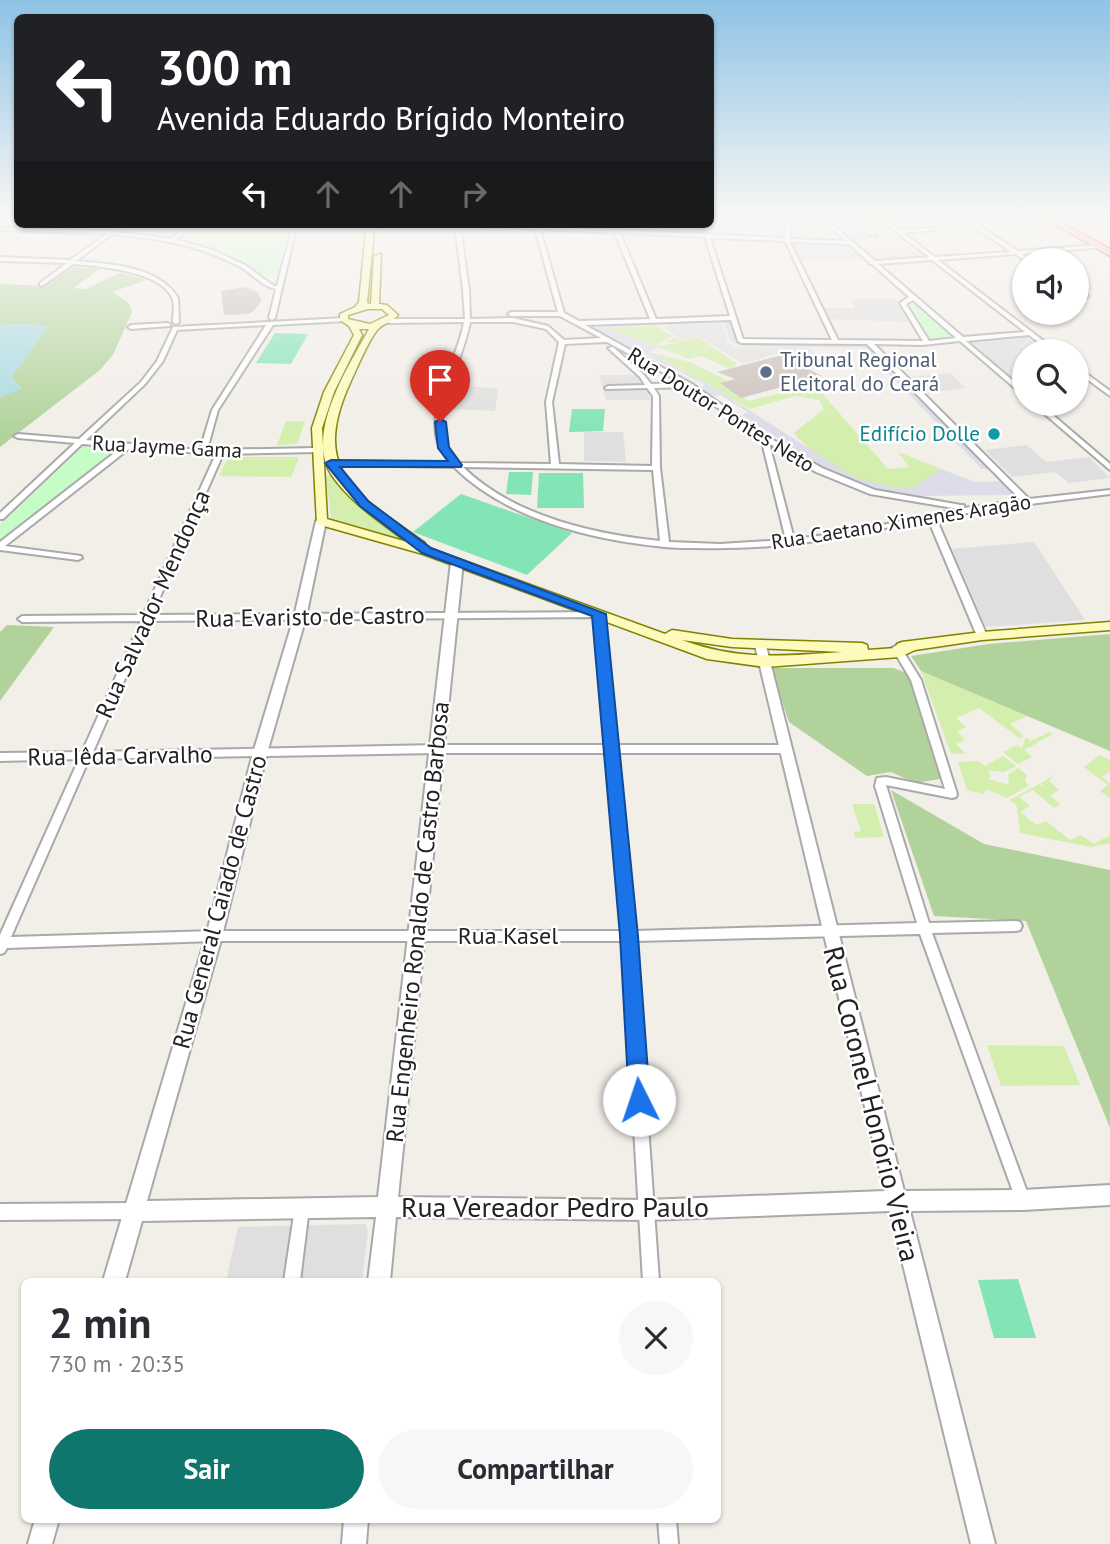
<!DOCTYPE html>
<html lang="pt">
<meta charset="utf-8">
<style>
:root{--surface:#fff;--page:#f7f7f7;--text:#2b2b33;--muted:#7c7c81;--accent:#0f766e}
body{margin:0;font-family:"PT Sans",sans-serif;background:var(--page);color:var(--text);height:100vh;display:flex;flex-direction:column;font-size:26px;white-space:nowrap}
*{box-sizing:border-box;margin:0}
p{font-size:23px;color:var(--muted)}
.icon{flex:none;width:38px;height:38px;fill:none;stroke:currentColor;stroke-width:2;stroke-linecap:round;stroke-linejoin:round}
.map{position:relative;flex:1;overflow:hidden}
.details{position:absolute;left:21px;top:1278px;width:700px;height:245px;display:flex;flex-direction:column;background:var(--surface);border-radius:10px;box-shadow:0 2px 5px #0004}
.details>*{flex:none}
.hud{position:absolute;left:14px;top:14px;width:700px;height:214px;border-radius:10px;box-shadow:0 2px 5px #0004;background:#202124;color:#fff;overflow:hidden}
.buttons{position:absolute;left:1012px;top:248px;display:grid;gap:14px}
.buttons a{display:grid;place-items:center;width:77px;height:77px;border-radius:50%;background:var(--surface);box-shadow:0 2px 5px #0004;font-size:35px}
.pin{position:absolute;display:grid;place-items:center;width:60px;height:60px;color:#fff;margin:-72px -30px;border-radius:50% 50% 50% 0;rotate:-45deg;box-shadow:0 0 7px #0007}
.pin .icon{rotate:45deg}
.me{position:absolute;width:77px;margin:-38px;rotate:356deg;stroke-linejoin:round;filter:drop-shadow(0 0 5px #0008)}
.turn{display:flex;align-items:center;gap:24px;height:147px;padding:0 28px;font-size:32px}
.turn .icon{width:91px;height:91px;stroke-width:2.5}
.turn b{display:block;font-size:49px;line-height:60px}
.lanes{display:flex;align-items:center;height:66px;padding:0 28px;background:#0003;justify-content:center;gap:35px;direction:ltr}
.lanes .off{opacity:.35}
.round{display:grid;place-items:center;flex:none;width:74px;height:74px;border-radius:37px;background:var(--page)}
.summary{display:flex;align-items:center;justify-content:space-between;height:119px;padding:0 28px}
h1{font-size:42px;font-weight:700;line-height:52px}
.button{display:flex;gap:14px;margin-top:auto;padding:14px 28px}
.button a{flex:1;height:80px;border-radius:42px;background:var(--accent);color:#fff;font-size:28px;font-weight:700;line-height:80px;text-align:center}
.button a+a{background:var(--page);color:var(--text)}
.map>svg:first-child{display:block}
.residential{fill:#e0dfdf}
.grass{fill:#d3eead}
.forest{fill:#b1d39b}
.park{fill:#c6fcc5}
.pitch{fill:#83e4b5}
.parking{fill:#e2e2e2}
.plaza{fill:#dcdde8}
.water{fill:#a7dae1}
.building{fill:#cbc0bb}
.lines{fill:none;stroke-linecap:round;stroke-linejoin:round}
.minor-casing{stroke:#a9a9a9;stroke-width:4}
.tertiary-casing{stroke:#a9a9a9;stroke-width:4}
.secondary-casing{stroke:#818200;stroke-width:3}
.trunk-casing{stroke:#e52178;stroke-width:3}
.minor{fill:#fff;fill-rule:evenodd}
.tertiary{fill:#fff;fill-rule:evenodd}
.secondary{fill:#fdfabc;fill-rule:evenodd}
.trunk{fill:#f6aea5;fill-rule:evenodd}
.route{fill:#1a73e8;stroke:#114b97;stroke-width:2}
.service-dot{fill:#5c6f8a;stroke:#fff;stroke-width:2.5}
.culture-dot{fill:#0f9aa8;stroke:#fff;stroke-width:2.5}
.labels{text-anchor:middle;stroke-width:5;stroke-linejoin:round;paint-order:stroke}
.far-service-label{font-size:21px;fill:#4e5e75;stroke:#fff;text-anchor:start}
.far-street-label{font-size:21px;fill:#222;stroke:#fff}
.far-culture-label{font-size:21px;fill:#0d838f;stroke:#fff;text-anchor:end}
.street-label{font-size:24px;fill:#222;stroke:#fff}
.near-street-label{font-size:28px;fill:#222;stroke:#fff}
</style>
<div class="map">
<svg width="1110" height="1544" viewBox="0 0 1110 1544">
<rect width="100%" height="100%" fill="#f2eee8"/>
<g class="residential">
<path d="M 826,219 L 875,221 L 896,237 L 850,239 Z"/>
<path d="M 794,244 L 847,246 L 862,259 L 801,259 Z"/>
<path d="M 908,246 L 920,257 L 878,260 L 861,248 Z"/>
<path d="M 896,298 L 907,322 L 829,319 L 824,308 L 855,308 L 851,299 Z"/>
<path d="M 1024,335 L 1047,352 L 1024,352 L 1024,374 L 1010,376 L 971,342 Z"/>
<path d="M 950,373 L 966,388 L 927,393 L 911,377 Z"/>
<path d="M 599,375 L 637,375 L 651,400 L 606,400 Z"/>
<path d="M 456,386 L 498,388 L 495,411 L 451,409 Z"/>
<path d="M 584,432 L 623,432 L 626,462 L 584,461 Z"/>
<path d="M 1027,445 L 1046,462 L 1089,457 L 1110,478 L 1069,483 L 1055,472 L 1012,477 L 985,450 Z"/>
<path d="M 1034,542 L 1085,620 L 986,627 L 952,549 Z"/>
<path d="M 365,1224 L 368,1230 L 362,1281 L 226,1281 L 238,1227 Z"/>
</g>
<g class="grass">
<path d="M 655,325 L 673,336 L 654,346 L 607,329 Z"/>
<path d="M 676,337 L 681,341 L 699,337 L 737,364 L 730,369 L 701,356 L 689,359 L 657,347 L 676,342 L 666,342 Z"/>
<path d="M 648,352 L 690,362 L 728,381 L 721,384 L 749,401 L 815,385 L 888,469 L 909,467 L 898,452 L 941,469 L 940,472 C 933,477 925,484 917,487 C 883,501 814,459 794,433 L 824,409 L 819,400 L 795,396 L 750,409 Z"/>
<path d="M 286,421 L 305,421 L 297,444 L 277,445 Z"/>
<path d="M 229,457 L 299,457 L 291,477 L 219,476 Z"/>
<path d="M 330,475 L 361,508 L 404,539 L 397,540 L 331,518 L 326,476 Z"/>
<path d="M 921,671 L 1027,716 L 1010,724 L 1024,736 L 1019,738 L 979,708 L 956,718 L 966,727 L 957,731 L 965,740 L 956,744 L 966,754 L 951,754 Z"/>
<path d="M 1049,732 L 1053,734 L 1024,750 L 1032,757 L 1018,764 L 1003,752 L 1017,745 L 1022,748 L 1026,737 L 1031,741 Z"/>
<path d="M 1100,755 L 1110,760 L 1110,772 L 1102,777 L 1110,784 L 1110,798 L 1100,791 L 1108,785 L 1084,767 Z"/>
<path d="M 1003,756 L 1016,766 L 1004,772 L 988,770 L 991,777 L 988,779 L 1009,785 L 1008,775 L 1018,768 L 1027,775 L 1025,780 L 1028,786 L 1007,798 L 987,789 L 984,794 L 967,790 L 958,762 L 978,761 L 985,766 Z"/>
<path d="M 1055,775 L 1049,781 L 1059,790 L 1050,796 L 1060,804 L 1054,808 L 1033,790 L 1019,797 L 1030,806 L 1020,812 L 1036,825 L 1046,821 L 1070,840 L 1081,835 L 1094,844 L 1110,835 L 1110,843 L 1091,847 L 1020,833 L 1017,806 L 1010,800 L 1039,784 L 1045,788 L 1041,783 Z"/>
<path d="M 852,804 L 874,804 L 884,837 L 855,838 L 854,832 L 861,831 Z"/>
<path d="M 987,1045 L 1064,1046 L 1080,1085 L 1001,1086 Z"/>
</g>
<g class="forest">
<path d="M 73,267 L 100,269 L 73,288 L 86,289 L 120,273 L 146,280 L 112,292 L 129,303 L 132,312 L 113,355 L 100,370 L 0,447 L 0,397 L 21,388 L 11,378 L 47,327 L 27,324 L 0,325 L 0,284 L 46,286 Z"/>
<path d="M 7,625 L 54,627 L 0,701 L 0,632 Z"/>
<path d="M 1110,634 L 1110,751 L 921,671 L 911,656 L 989,644 Z"/>
<path d="M 771,668 L 894,668 L 908,674 L 940,779 L 915,783 L 891,772 L 867,776 L 789,722 Z"/>
<path d="M 891,790 L 984,844 L 1110,870 L 1110,1128 L 1026,921 L 934,916 Z"/>
</g>
<g class="park">
<path d="M 198,224 L 290,224 L 277,277 L 266,277 L 220,249 L 180,239 Z"/>
<path d="M 908,301 L 914,301 L 954,338 L 929,340 Z"/>
<path d="M 84,446 L 119,449 L 0,540 L 0,525 Z"/>
</g>
<g class="pitch">
<path d="M 275,333 L 308,334 L 291,364 L 256,363 Z"/>
<path d="M 572,409 L 605,409 L 603,431 L 569,432 Z"/>
<path d="M 509,472 L 533,472 L 531,495 L 506,494 Z"/>
<path d="M 539,473 L 583,473 L 584,508 L 537,508 Z"/>
<path d="M 461,494 L 572,533 L 527,575 L 413,532 Z"/>
<path d="M 1018,1279 L 1036,1338 L 994,1338 L 978,1280 Z"/>
</g>
<path class="parking" d="M 668,322 L 673,324 L 722,323 L 728,341 L 725,341 L 736,347 L 802,347 L 811,349 L 821,361 L 799,363 L 780,352 L 743,364 L 699,336 L 682,340 L 663,327 L 667,326 L 665,323 L 659,324 Z"/>
<g class="plaza">
<path d="M 724,319 L 729,320 L 739,344 L 866,345 L 989,469 L 982,469 L 863,348 L 740,346 L 730,341 L 724,322 L 670,321 Z"/>
<path d="M 658,321 L 661,323 L 608,329 L 654,346 L 663,344 L 649,352 L 713,387 L 854,477 L 891,487 L 912,488 L 941,469 L 975,482 L 1001,481 L 1014,495 L 911,496 L 864,486 L 832,473 L 742,415 L 748,412 L 720,395 L 714,396 L 700,388 L 705,385 L 676,370 L 671,371 L 669,367 L 591,327 Z"/>
</g>
<path class="water" d="M 27,324 L 48,327 L 11,378 L 22,389 L 0,397 L 0,325 Z"/>
<g class="building">
<path d="M 246,287 L 257,292 L 262,300 L 254,311 L 248,314 L 224,315 L 221,291 Z"/>
<path d="M 782,355 L 822,376 L 741,398 L 720,383 L 735,379 L 717,372 Z"/>
</g>
<g class="lines">
<g class="minor-casing">
<g id="minor">
<path d="M 786,218 L 790,218 L 790,239 L 846,241 L 820,218 L 825,218 L 875,261 L 929,257 L 880,220 L 881,218 L 900,230 L 936,228 L 934,230 L 903,233 L 935,257 L 1011,252 L 962,218 L 967,218 L 1018,251 L 1099,245 L 1102,247 L 1022,254 L 1031,261 L 1025,261 L 1016,254 L 938,260 L 1058,352 L 1051,352 L 1029,335 L 966,341 L 1024,390 L 1024,396 L 960,341 L 922,345 L 874,344 L 1029,499 L 1110,490 L 1110,494 L 998,508 L 936,518 L 987,636 L 985,638 L 979,638 L 977,636 L 928,519 C 888,527 849,537 808,542 C 771,547 734,549 696,548 C 686,548 674,548 665,547 C 593,540 508,520 454,467 L 326,465 L 322,463 L 326,461 L 450,463 C 443,454 437,445 436,434 C 431,398 458,357 464,322 L 389,323 L 386,321 L 389,319 L 465,319 L 463,290 L 455,224 L 615,230 L 616,224 L 620,224 L 620,230 L 785,238 ZM 460,225 L 535,229 L 558,312 L 511,312 L 508,314 L 511,316 L 560,316 L 601,338 L 564,340 L 548,326 L 513,318 L 470,319 L 469,290 ZM 540,229 L 615,233 L 650,319 L 579,321 L 564,313 ZM 620,233 L 705,237 L 730,316 L 656,319 ZM 710,238 L 785,241 L 832,340 L 743,339 ZM 790,242 L 849,244 L 869,262 L 869,264 L 872,264 L 909,297 L 900,303 L 923,341 L 838,340 ZM 932,260 L 1025,332 L 963,337 L 878,264 ZM 913,300 L 956,338 L 929,341 L 906,304 ZM 731,320 L 738,341 L 741,343 L 867,344 L 1021,500 L 964,508 L 964,505 L 961,505 L 875,490 L 822,468 L 766,436 L 692,384 L 585,325 ZM 470,322 L 513,322 L 546,329 L 559,342 L 546,402 L 551,464 L 458,463 C 451,454 444,446 443,434 C 438,399 464,357 470,322 ZM 607,342 L 682,383 L 651,384 L 644,375 L 613,347 L 608,348 L 640,377 L 645,385 L 608,386 L 605,388 L 606,389 L 647,388 L 653,396 L 652,466 L 559,464 L 552,402 L 565,344 ZM 688,387 L 761,438 L 786,540 L 720,544 L 669,542 L 660,468 L 659,396 L 654,388 ZM 769,443 L 816,472 L 870,494 L 959,509 L 849,532 L 794,539 ZM 463,467 L 653,470 L 660,541 C 593,534 513,516 463,467 Z"/>
<path d="M 854,219 L 858,219 L 863,228 L 875,234 L 875,236 L 859,230 Z"/>
<path d="M 120,224 L 125,224 L 116,232 L 171,239 L 189,224 L 194,224 L 176,240 L 213,250 L 245,265 L 274,286 L 277,286 L 293,224 L 297,224 L 275,318 L 272,320 L 269,318 L 276,289 C 264,287 254,276 244,269 C 238,265 231,263 224,259 C 189,243 151,238 112,234 L 76,261 C 110,264 159,266 178,298 L 179,322 L 176,324 L 173,322 C 173,315 175,307 173,300 C 164,271 98,266 73,264 L 42,286 L 40,285 L 40,283 L 67,263 L 0,261 L 0,257 L 70,260 L 107,234 L 0,230 L 0,228 L 110,231 Z"/>
<path d="M 1076,289 L 1087,295 L 1088,296 L 1085,298 L 1076,293 Z"/>
<path d="M 344,318 L 347,320 L 346,321 L 273,325 L 218,410 L 207,450 L 317,448 L 321,450 L 317,452 L 223,454 L 152,615 L 602,612 L 616,745 L 786,745 L 791,749 L 786,753 L 617,753 L 635,931 L 917,923 L 875,786 L 877,778 L 886,777 L 945,789 L 911,680 L 892,648 L 897,645 L 900,646 L 921,680 L 957,794 L 956,797 L 952,798 L 886,785 L 929,923 L 1016,921 L 1020,922 L 1022,926 L 1020,930 L 1016,931 L 932,933 L 1030,1200 L 1028,1205 L 1023,1207 L 1018,1205 L 1016,1200 L 920,934 L 635,941 L 659,1281 L 643,1281 L 623,941 L 214,941 L 7,948 L 4,953 L 0,954 L 0,935 L 79,759 L 0,761 L 0,753 L 82,752 L 141,621 L 22,622 L 18,619 L 22,616 L 143,615 L 216,454 L 130,448 L 5,546 L 81,556 L 82,558 L 78,560 L 0,550 L 0,542 L 122,447 L 82,444 L 3,519 L 0,519 L 0,513 L 75,443 L 18,438 L 14,436 L 18,434 L 79,439 L 141,382 L 157,361 L 173,327 ZM 266,325 L 212,410 L 200,450 L 86,440 L 145,384 L 163,361 L 177,330 ZM 595,617 L 606,745 L 437,745 L 93,752 L 150,621 ZM 437,753 L 607,753 L 622,931 L 214,931 L 11,937 L 89,759 Z"/>
<path d="M 168,323 L 170,324 L 170,326 L 131,329 L 128,327 L 131,325 Z"/>
<path d="M 1076,366 L 1110,391 L 1110,396 L 1076,371 Z"/>
<path d="M 1033,404 L 1040,404 L 1110,464 L 1110,470 Z"/>
<path d="M 302,1201 L 307,1203 L 309,1208 L 300,1281 L 284,1281 L 295,1208 L 297,1203 Z"/>
<path d="M 133,1203 L 138,1206 L 141,1211 L 138,1216 L 133,1219 L 0,1220 L 0,1204 Z"/>
<path d="M 658,1519 L 676,1519 L 678,1544 L 660,1544 Z"/>
</g>
</g>
<g class="tertiary-casing">
<g id="tertiary">
<path d="M 321,518 L 326,521 L 306,617 L 267,753 L 222,936 L 147,1201 L 378,1197 L 451,562 L 457,559 L 463,562 L 398,1197 L 646,1200 L 885,1191 L 755,645 L 757,642 L 765,642 L 904,1191 L 1023,1190 L 1110,1185 L 1110,1205 L 1023,1210 L 910,1211 L 995,1544 L 971,1544 L 890,1211 L 646,1220 L 396,1217 L 390,1281 L 368,1281 L 376,1217 L 142,1221 L 125,1281 L 103,1281 L 206,936 L 253,753 L 294,617 L 316,521 Z"/>
<path d="M 35,1519 L 59,1519 L 52,1544 L 28,1544 Z"/>
<path d="M 344,1519 L 368,1519 L 366,1544 L 342,1544 Z"/>
</g>
</g>
<g class="secondary-casing">
<g id="secondary">
<path d="M 851,218 L 885,218 L 886,219 L 882,221 Z"/>
<path d="M 370,224 L 378,224 L 374,231 L 367,303 L 371,304 L 374,256 L 381,254 L 379,304 L 387,305 L 398,315 C 392,322 382,324 377,330 C 366,345 358,366 350,383 C 309,473 358,495 425,543 L 426,547 L 665,634 L 672,630 L 732,639 L 862,643 L 867,645 L 868,650 L 896,648 L 897,644 L 902,642 L 982,632 L 1110,622 L 1110,630 L 982,640 L 915,650 L 900,657 L 765,667 L 707,659 L 423,554 L 317,524 L 312,428 L 324,392 L 354,335 L 349,326 L 340,320 L 340,314 L 355,307 L 359,302 L 366,231 ZM 368,309 L 382,309 L 389,315 L 370,324 L 348,319 L 348,315 ZM 359,329 L 369,329 C 349,366 305,432 331,474 C 349,502 381,522 407,542 L 327,519 L 322,428 L 334,392 L 362,335 ZM 682,640 L 732,647 L 842,652 C 783,656 739,661 682,640 Z"/>
</g>
</g>
<g class="trunk-casing">
<path id="trunk" d="M 1044,218 L 1053,218 L 1110,249 L 1110,256 Z"/>
</g>
<use href="#minor" class="minor"/>
<use href="#tertiary" class="tertiary"/>
<use href="#secondary" class="secondary"/>
<use href="#trunk" class="trunk"/>
</g>
<linearGradient id="sky" x2="0" y2="1"><stop stop-color="#8ec3e5"/><stop offset="0.5" stop-color="#f9f7f5"/><stop offset="1" stop-color="#f9f7f5" stop-opacity="0"/></linearGradient>
<rect width="1110" height="434" fill="url(#sky)"/>
<path class="route" d="M 440,419 L 446,422 L 449,447 L 462,465 L 461,467 L 340,467 L 368,501 L 431,548 L 606,614 L 638,936 L 650,1100 L 647,1108 L 639,1111 L 632,1108 L 629,1100 L 620,936 L 592,616 L 422,553 L 360,506 L 325,463 L 331,460 L 448,461 L 438,448 L 435,422 Z"/>
<circle class="service-dot" cx="766" cy="372" r="7"/>
<circle class="culture-dot" cx="994" cy="434" r="7"/>
<g class="labels">
<g class="far-service-label">
<text x="780" y="367">Tribunal Regional<tspan x="780" dy="24">Eleitoral do Ceará</tspan></text>
</g>
<g class="far-street-label">
<text transform="translate(721 410) rotate(32)" y="7">Rua Doutor Pontes Neto</text>
<text transform="translate(167 447) rotate(3)" y="7">Rua Jayme Gama</text>
<text transform="translate(901 522) rotate(-9)" y="7">Rua Caetano Ximenes Aragão</text>
</g>
<g class="far-culture-label">
<text x="980" y="441">Edifício Dolle</text>
</g>
<g class="street-label">
<text transform="translate(153 604) rotate(-66)" y="8">Rua Salvador Mendonça</text>
<text transform="translate(310 617) rotate(-1)" y="8">Rua Evaristo de Castro</text>
<text transform="translate(120 756) rotate(-1)" y="8">Rua Iêda Carvalho</text>
<text transform="translate(220 902) rotate(-75)" y="8">Rua General Caiado de Castro</text>
<text transform="translate(418 922) rotate(-84)" y="8">Rua Engenheiro Ronaldo de Castro Barbosa</text>
<text x="508" y="944">Rua Kasel</text>
</g>
<g class="near-street-label">
<text transform="translate(872 1104) rotate(76)" y="10">Rua Coronel Honório Vieira</text>
<text x="555" y="1217">Rua Vereador Pedro Paulo</text>
</g>
</g>
</svg>
<div class="buttons">
<a><svg class="icon" aria-label="sound" viewBox="0 0 24 24"><path d="M4 9h4l5-4v14l-5-4H4zM17 9q2 3 0 6"/></svg></a>
<a><svg class="icon" aria-label="search" viewBox="0 0 24 24"><circle cx="10" cy="10" r="6"/><path d="M15 15l6 6"/></svg></a>
</div>
<div class="pin" style="left:440px;top:422px;background:#d93025"><svg class="icon" aria-label="arrive" viewBox="0 0 24 24"><path d="M6 21V4h12l-3 4 3 4H6"/></svg></div>
<svg class="me" style="left:639px;top:1100px" viewBox="-20 -20 40 40"><circle r="19" fill="#fff"/><path d="M0-13L10 11 0 6-10 11z" fill="#1a73e8"/></svg>
<div class="hud">
<div class="turn"><svg class="icon" aria-label="left" viewBox="0 0 24 24"><path d="M17 20v-9H6M10 6l-5 5 5 5"/></svg><div><b>300 m</b>Avenida Eduardo Brígido Monteiro</div></div>
<div class="lanes"><svg class="icon" aria-label="left" viewBox="0 0 24 24"><path d="M17 20v-9H6M10 6l-5 5 5 5"/></svg><svg class="icon off" aria-label="ahead" viewBox="0 0 24 24"><path d="M12 20V5M6 11l6-6 6 6"/></svg><svg class="icon off" aria-label="ahead" viewBox="0 0 24 24"><path d="M12 20V5M6 11l6-6 6 6"/></svg><svg class="icon off" aria-label="right" viewBox="0 0 24 24"><path d="M7 20v-9h11M14 6l5 5-5 5"/></svg></div>
</div>
<section class="details">
<div class="summary"><div><h1>2 min</h1><p>730 m · 20:35</p></div><a class="round"><svg class="icon" aria-label="close" viewBox="0 0 24 24"><path d="M6 6l12 12M18 6L6 18"/></svg></a></div>
<div class="button"><a>Sair</a><a>Compartilhar</a></div>
</section>
</div>
